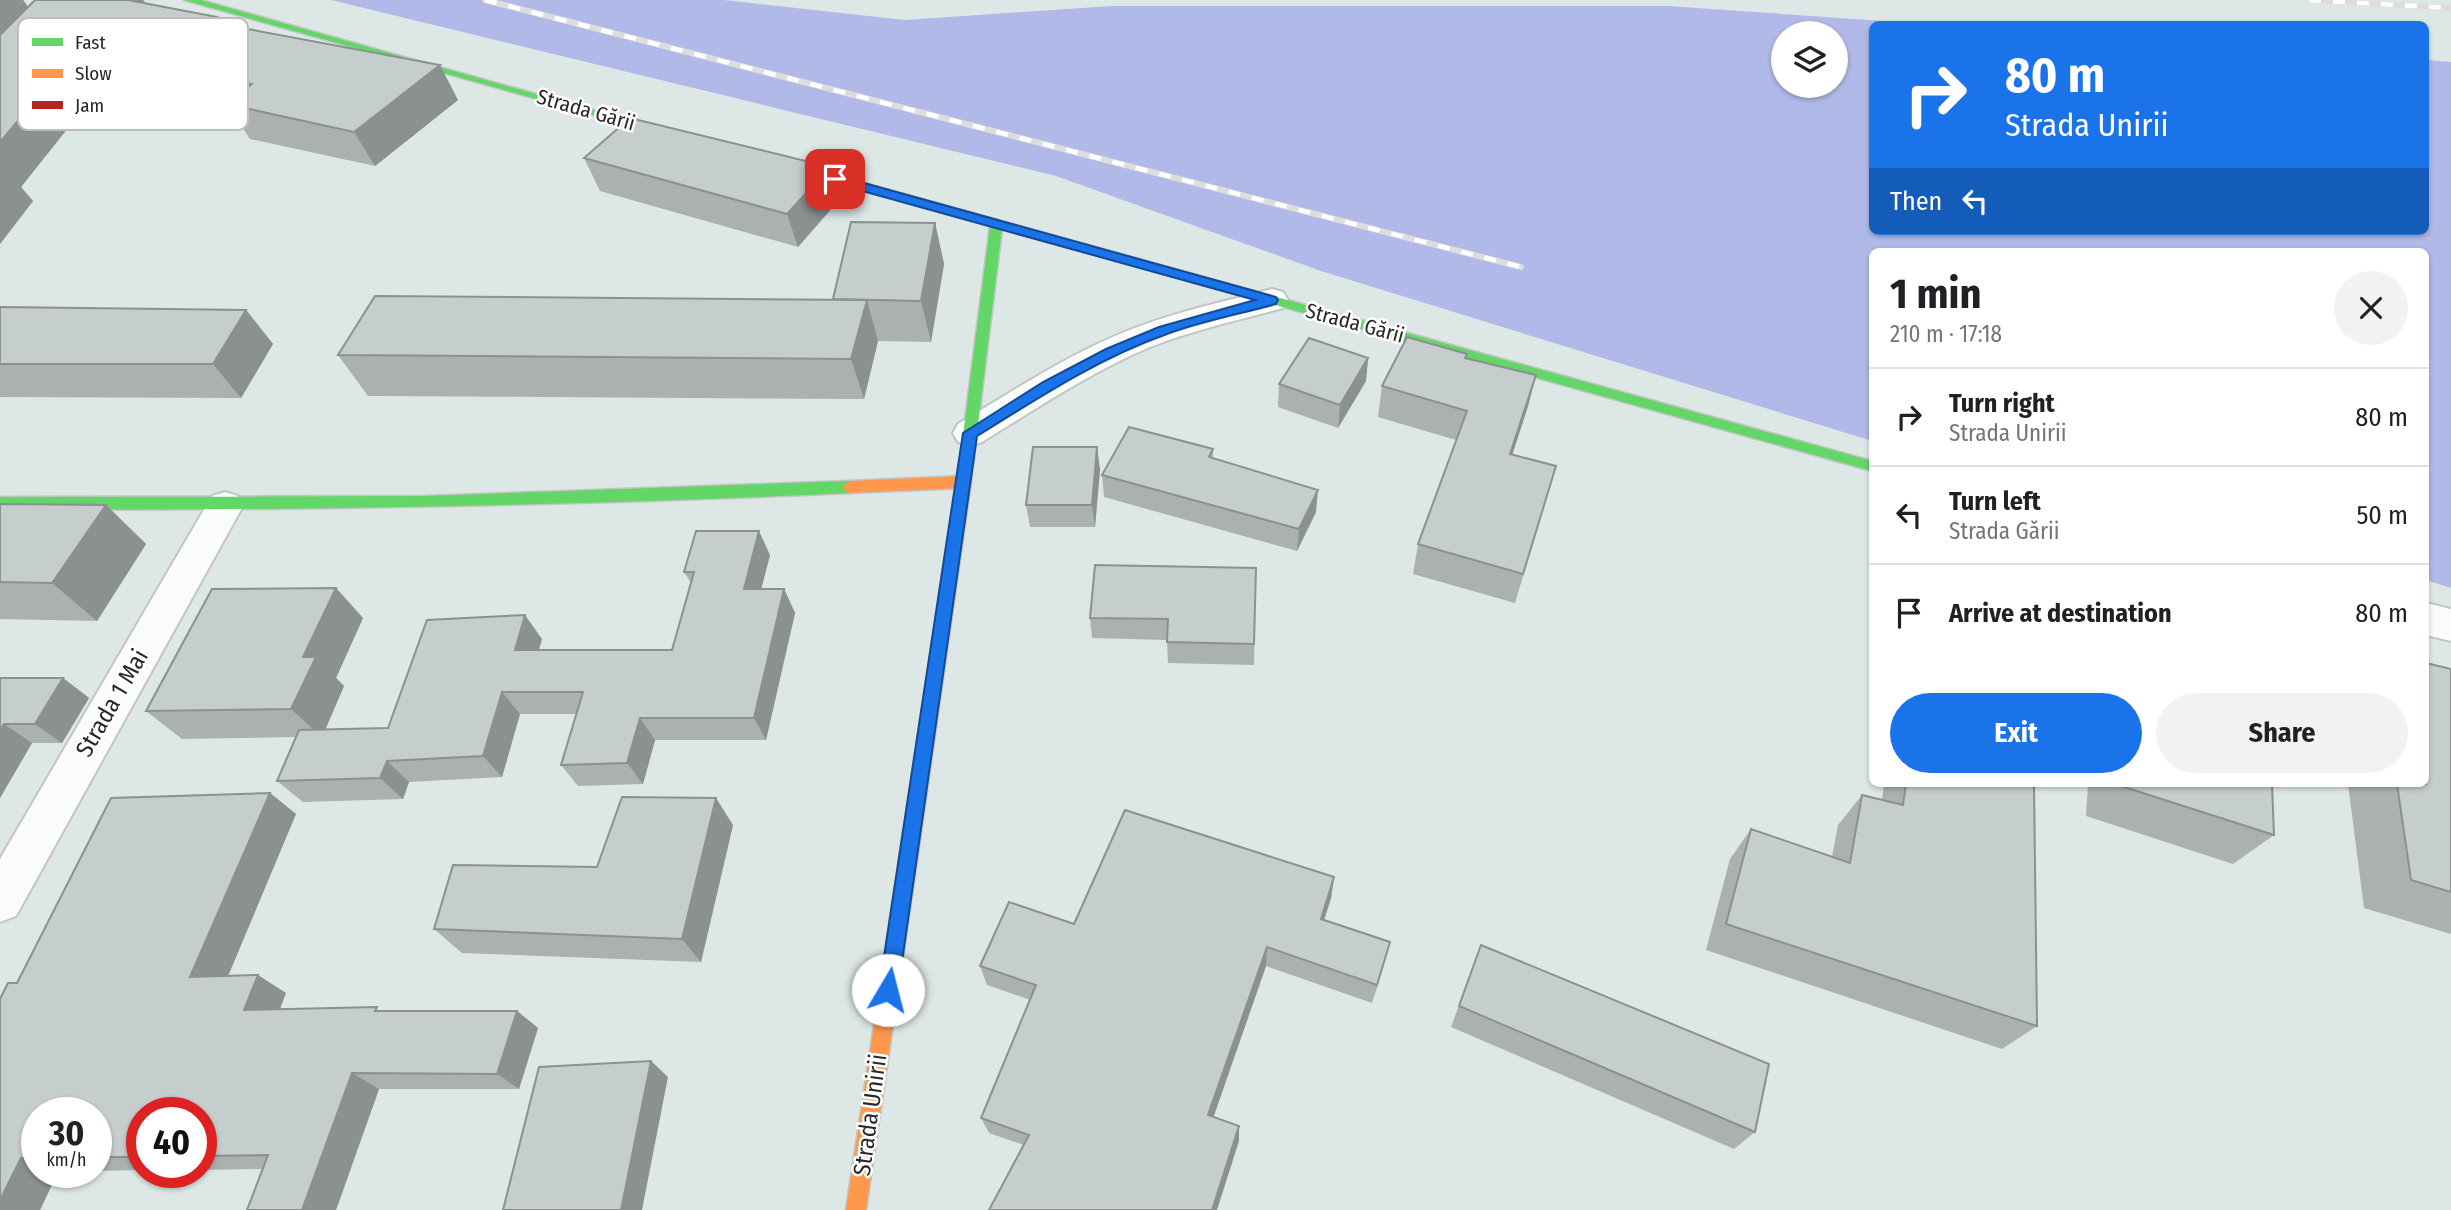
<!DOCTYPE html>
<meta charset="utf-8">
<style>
:root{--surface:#fff;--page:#f2f2f2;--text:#202124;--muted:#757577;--line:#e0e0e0;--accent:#1a73e8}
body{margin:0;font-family:"Fira Sans Condensed",sans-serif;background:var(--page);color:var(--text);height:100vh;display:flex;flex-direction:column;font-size:26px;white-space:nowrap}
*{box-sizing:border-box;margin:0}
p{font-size:23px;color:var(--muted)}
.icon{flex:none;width:38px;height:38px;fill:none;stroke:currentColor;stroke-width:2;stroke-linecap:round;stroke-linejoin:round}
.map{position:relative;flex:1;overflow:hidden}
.sheet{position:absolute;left:1869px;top:248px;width:560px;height:539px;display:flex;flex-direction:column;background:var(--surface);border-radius:10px;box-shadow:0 2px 5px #0004}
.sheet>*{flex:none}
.guide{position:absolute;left:1869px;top:21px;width:560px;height:214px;border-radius:10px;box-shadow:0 2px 5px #0004;background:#1a73e8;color:#fff;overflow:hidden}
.fabs{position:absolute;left:1771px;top:21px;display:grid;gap:14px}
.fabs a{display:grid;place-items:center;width:77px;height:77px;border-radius:50%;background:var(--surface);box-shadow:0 2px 5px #0004;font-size:35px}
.speed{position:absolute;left:21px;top:1097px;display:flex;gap:14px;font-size:35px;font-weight:700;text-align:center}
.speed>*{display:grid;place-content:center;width:91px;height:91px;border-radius:50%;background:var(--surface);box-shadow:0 2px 5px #0004;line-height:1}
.speed small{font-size:18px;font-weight:400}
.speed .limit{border:10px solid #d22;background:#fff;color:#111}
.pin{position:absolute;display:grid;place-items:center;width:60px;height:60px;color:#fff;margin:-30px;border-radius:14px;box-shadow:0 4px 10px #0006}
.me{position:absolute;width:77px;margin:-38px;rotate:8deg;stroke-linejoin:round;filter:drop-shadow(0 0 5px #0008)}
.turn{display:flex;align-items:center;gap:24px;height:147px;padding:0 21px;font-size:32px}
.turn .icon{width:91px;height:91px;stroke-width:2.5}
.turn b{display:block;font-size:49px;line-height:60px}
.then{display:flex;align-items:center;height:66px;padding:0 21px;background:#0003;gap:14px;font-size:26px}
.round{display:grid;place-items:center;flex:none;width:74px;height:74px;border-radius:37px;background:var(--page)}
.summary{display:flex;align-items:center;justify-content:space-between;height:119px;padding:0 21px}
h1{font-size:42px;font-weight:700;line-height:52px}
.button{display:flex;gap:14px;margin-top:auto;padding:14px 21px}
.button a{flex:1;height:80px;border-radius:42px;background:var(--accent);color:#fff;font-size:28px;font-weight:700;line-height:80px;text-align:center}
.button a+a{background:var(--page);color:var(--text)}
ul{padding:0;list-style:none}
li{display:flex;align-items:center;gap:21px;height:98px;padding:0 21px;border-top:2px solid var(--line)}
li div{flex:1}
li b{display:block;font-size:26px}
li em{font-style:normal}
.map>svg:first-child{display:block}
.green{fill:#b1b9e8;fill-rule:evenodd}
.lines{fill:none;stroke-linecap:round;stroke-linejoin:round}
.street-casing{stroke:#c3c5c3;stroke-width:4}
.fast-casing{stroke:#c3c5c3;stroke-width:3}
.slow-casing{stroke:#c3c5c3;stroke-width:3}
.jam-casing{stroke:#c3c5c3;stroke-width:3}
.street{fill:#fafcfb;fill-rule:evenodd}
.fast{fill:#63d668;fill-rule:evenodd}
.slow{fill:#ff974d;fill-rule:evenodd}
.jam{fill:#b3261e;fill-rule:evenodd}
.rail-casing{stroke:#dedddc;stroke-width:6}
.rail{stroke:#fff;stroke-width:4.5;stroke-dasharray:12;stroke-linecap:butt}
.wall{fill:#aab1b0}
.shaded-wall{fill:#8b9090}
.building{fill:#c6cecd;stroke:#8b9090;stroke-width:2}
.route{fill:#1a73e8;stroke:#114b97;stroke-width:2}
.labels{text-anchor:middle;stroke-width:5;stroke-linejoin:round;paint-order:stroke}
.far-street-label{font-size:21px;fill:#282828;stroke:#fff}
.street-label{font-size:24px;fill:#282828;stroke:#fff}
.key{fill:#fff;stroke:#bebebe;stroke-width:2}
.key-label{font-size:19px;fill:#282828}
</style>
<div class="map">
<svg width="2451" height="1210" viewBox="0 0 2451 1210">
<rect width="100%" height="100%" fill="#dde8e6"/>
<path class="green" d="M 331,0 L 724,0 L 905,20 L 1111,6 L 1668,6 L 1926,24 L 1872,24 L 1872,231 L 2426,231 L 2426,60 L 2451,62 L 2451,588 L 2426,580 L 2426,252 L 1872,252 L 1872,441 L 1321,271 L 1056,176 ZM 1783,33 L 1836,33 L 1836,86 L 1783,86 Z"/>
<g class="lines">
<g class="street-casing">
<g id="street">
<path d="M 1272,289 L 1283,292 L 1288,300 L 1283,308 C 1239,320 1193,330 1150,347 C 1091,372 1037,408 982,442 L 970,446 L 958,442 L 953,433 L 958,424 C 1013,391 1067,355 1127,331 C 1174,312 1223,302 1272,289 Z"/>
<path d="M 225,492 L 238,496 L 243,506 L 16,916 L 0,922 L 0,859 L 212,496 Z"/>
<path d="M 2426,603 L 2451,609 L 2451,641 L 2426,635 Z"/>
</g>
</g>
<g class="fast-casing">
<g id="fast">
<path d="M 184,0 L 201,0 L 682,135 L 676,139 L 672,137 Z"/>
<path d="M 990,218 L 1872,461 L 1872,471 L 1002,229 L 971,482 L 917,860 L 914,866 L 908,868 L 902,866 L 899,860 L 957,482 L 990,226 L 984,222 Z"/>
<path d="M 849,481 L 856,487 L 849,493 C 566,506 283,511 0,509 L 0,497 L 425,496 Z"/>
</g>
</g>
<g class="slow-casing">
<g id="slow">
<path d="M 964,476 L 971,482 L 964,488 L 849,493 L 842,487 L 849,481 Z"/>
<path d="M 908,852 L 914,854 L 917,860 L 866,1210 L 846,1210 L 899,860 L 902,854 Z"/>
</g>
</g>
<g class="jam-casing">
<path id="jam" d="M 781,160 L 994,219 L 996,222 L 990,226 L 777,167 L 775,164 Z"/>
</g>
<use href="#street" class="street"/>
<use href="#fast" class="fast"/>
<use href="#slow" class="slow"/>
<use href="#jam" class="jam"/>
<g class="rail-casing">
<g id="rail">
<path d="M 485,0 L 1521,267"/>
<path d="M 2309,0 L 2451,8"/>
</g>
</g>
<use href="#rail" class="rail"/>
</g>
<g class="wall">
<path d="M 0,0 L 23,0 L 28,7 L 35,0 L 143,0 L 146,3 L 217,17 L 221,24 L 458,100 L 375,166 L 250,139 L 220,95 L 123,75 L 103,99 L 91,99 L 21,187 L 33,201 L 0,244 Z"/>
<path d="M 584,158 L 839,200 L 798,247 L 600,191 Z"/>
<path d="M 935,223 L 944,264 L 931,342 L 878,341 L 864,399 L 368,396 L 338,355 L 833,300 Z"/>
<path d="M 0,307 L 246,310 L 273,344 L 241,398 L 0,397 Z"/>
<path d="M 1368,358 L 1366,381 L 1338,428 L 1278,407 L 1279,384 Z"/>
<path d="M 1466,358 L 1536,375 L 1528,406 L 1512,454 L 1556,466 L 1515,603 L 1413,574 L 1418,544 L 1456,440 L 1378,417 L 1382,386 Z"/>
<path d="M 1213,449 L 1213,459 L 1316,512 L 1297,551 L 1104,497 L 1102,475 Z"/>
<path d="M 1100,469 L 1095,527 L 1030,527 L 1026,505 Z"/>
<path d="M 0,504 L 106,505 L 146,544 L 97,621 L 0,619 Z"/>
<path d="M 770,555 L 761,589 L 784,589 L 795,613 L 766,740 L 655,740 L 643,784 L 578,786 L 561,765 L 576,714 L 520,714 L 502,777 L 409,782 L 403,799 L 303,802 L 277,781 L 296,737 L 182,739 L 146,711 L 336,588 L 363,618 L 336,678 L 344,686 L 325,730 L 388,728 L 542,639 L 539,650 L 672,650 L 691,583 L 684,572 Z"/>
<path d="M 1256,568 L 1254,665 L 1168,663 L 1167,640 L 1092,638 L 1090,618 Z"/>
<path d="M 2451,669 L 2451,934 L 2364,908 L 2348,784 L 2426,784 Z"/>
<path d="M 0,678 L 63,678 L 89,698 L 62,743 L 32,743 L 0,798 Z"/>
<path d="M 1884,784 L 2034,784 L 2037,1026 L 2002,1049 L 1706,950 L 1730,859 L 1751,829 L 1832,857 L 1838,825 L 1862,795 L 1882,800 Z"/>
<path d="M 2088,784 L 2272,784 L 2274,835 L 2233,864 L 2086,816 Z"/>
<path d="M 270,793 L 296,814 L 228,976 L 286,993 L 280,1009 L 382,1011 L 517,1011 L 538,1028 L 519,1089 L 379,1089 L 336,1210 L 247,1210 L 263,1169 L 201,1170 L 201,1113 L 142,1113 L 142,1170 L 96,1171 L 96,1113 L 37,1113 L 37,1172 L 58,1172 L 40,1210 L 0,1210 L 17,983 Z"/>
<path d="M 733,825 L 701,962 L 462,953 L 434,929 L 597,867 Z"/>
<path d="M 1334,877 L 1331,898 L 1324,920 L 1390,942 L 1372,1003 L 1266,966 L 1213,1117 L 1239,1126 L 1239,1141 L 1024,1145 L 989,1133 L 981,1118 L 1030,1000 L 987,985 L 980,966 L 1074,924 Z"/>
<path d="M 1481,945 L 1755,1132 L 1734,1149 L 1451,1027 Z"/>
</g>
<g class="shaded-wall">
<path d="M 0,0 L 23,0 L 38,20 L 0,58 Z"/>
<path d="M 123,0 L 143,0 L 157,20 Z"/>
<path d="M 217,17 L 239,51 L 210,22 Z"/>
<path d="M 98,41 L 123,75 L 103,99 L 77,65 Z"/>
<path d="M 65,65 L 91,99 L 21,187 L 33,201 L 0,244 L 0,142 Z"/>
<path d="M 440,65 L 458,100 L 375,166 L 354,132 Z"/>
<path d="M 830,167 L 839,200 L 798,247 L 787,214 Z"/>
<path d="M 935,223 L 944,264 L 931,342 L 921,301 Z"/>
<path d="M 867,300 L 878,341 L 864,399 L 851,359 Z"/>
<path d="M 246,310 L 273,344 L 241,398 L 213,364 Z"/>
<path d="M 1368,358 L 1366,381 L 1338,428 L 1340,405 Z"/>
<path d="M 1536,375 L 1528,406 L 1503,484 L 1510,454 Z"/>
<path d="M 1097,447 L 1100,469 L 1095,527 L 1092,505 Z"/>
<path d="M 1318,490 L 1316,512 L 1297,551 L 1299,529 Z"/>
<path d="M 106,505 L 146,544 L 97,621 L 52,583 Z"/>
<path d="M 759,531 L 770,555 L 755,613 L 744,589 Z"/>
<path d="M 336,588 L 363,618 L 336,678 L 344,686 L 322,737 L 291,709 L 303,657 Z"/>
<path d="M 784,589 L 795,613 L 766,740 L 754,718 Z"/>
<path d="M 525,615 L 542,639 L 532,673 L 515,650 Z"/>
<path d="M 63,678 L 89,698 L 62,743 L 35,724 Z"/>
<path d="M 502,692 L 520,714 L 502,777 L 483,756 Z"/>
<path d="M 640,718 L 655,740 L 643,784 L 627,763 Z"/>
<path d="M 4,724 L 32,743 L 0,798 L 0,730 Z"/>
<path d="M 387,761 L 409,782 L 403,799 L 380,778 Z"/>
<path d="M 270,793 L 296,814 L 220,995 L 190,977 Z"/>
<path d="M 716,798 L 733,825 L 701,962 L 682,939 Z"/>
<path d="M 1334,877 L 1331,898 L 1318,939 L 1321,919 Z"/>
<path d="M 1390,942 L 1385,961 L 1372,1003 L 1377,985 Z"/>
<path d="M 1267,947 L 1266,966 L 1209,1130 L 1208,1115 Z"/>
<path d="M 258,975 L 286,993 L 273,1026 L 244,1010 Z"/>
<path d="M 517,1011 L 538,1028 L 519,1089 L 497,1074 Z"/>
<path d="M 651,1061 L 668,1077 L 642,1210 L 621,1210 Z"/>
<path d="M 352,1073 L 379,1089 L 336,1210 L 302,1210 Z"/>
<path d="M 1239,1126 L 1239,1141 L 1217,1210 L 1212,1210 Z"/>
<path d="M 21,1158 L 37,1163 L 37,1172 L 58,1172 L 40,1210 L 0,1210 L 0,1200 Z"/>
</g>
<g class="building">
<path d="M 35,0 L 128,0 L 217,17 L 210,22 L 440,65 L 354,132 L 226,104 L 252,84 L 205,73 L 216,65 L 98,41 L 77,65 L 65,65 L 0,142 L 0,35 Z"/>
<path d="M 630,118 L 830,167 L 787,214 L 584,158 Z"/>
<path d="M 851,222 L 935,223 L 921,301 L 833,299 Z"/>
<path d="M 375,296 L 867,300 L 851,359 L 338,355 Z"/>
<path d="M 0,307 L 246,310 L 213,364 L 0,364 Z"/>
<path d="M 1407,337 L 1467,354 L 1465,358 L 1536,375 L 1510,454 L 1556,466 L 1523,574 L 1418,544 L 1467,411 L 1382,386 Z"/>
<path d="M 1309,338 L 1368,358 L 1340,405 L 1279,384 Z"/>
<path d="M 1129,427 L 1213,449 L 1209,457 L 1318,490 L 1299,529 L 1102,475 Z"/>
<path d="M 1033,447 L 1097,447 L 1092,505 L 1026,505 Z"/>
<path d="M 0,504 L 106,505 L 52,583 L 0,582 Z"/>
<path d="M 696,531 L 759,531 L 744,589 L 784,589 L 754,718 L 640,718 L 627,763 L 561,765 L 583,692 L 502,692 L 483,756 L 387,761 L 380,778 L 277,781 L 299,730 L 388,728 L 427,620 L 525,615 L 515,650 L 672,650 L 694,572 L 684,572 Z"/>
<path d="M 1095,565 L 1256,568 L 1254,644 L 1167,642 L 1168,619 L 1090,618 Z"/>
<path d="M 336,588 L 303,657 L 316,657 L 291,709 L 146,711 L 212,589 Z"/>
<path d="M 2426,663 L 2451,669 L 2451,892 L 2411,880 L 2397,784 L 2426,784 Z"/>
<path d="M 0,678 L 63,678 L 35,724 L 4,724 L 0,730 Z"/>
<path d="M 1906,784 L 2034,784 L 2037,1026 L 1726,924 L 1751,829 L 1850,863 L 1862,795 L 1903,805 Z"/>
<path d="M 2121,784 L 2272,784 L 2274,835 L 2121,786 Z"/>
<path d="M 270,793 L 190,977 L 258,975 L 244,1010 L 377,1007 L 375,1011 L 517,1011 L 497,1074 L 352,1073 L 302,1210 L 247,1210 L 268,1155 L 201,1156 L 201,1113 L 142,1113 L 142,1157 L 96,1157 L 96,1113 L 37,1113 L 37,1158 L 21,1158 L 0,1200 L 0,999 L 8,983 L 17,983 L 111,798 Z"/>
<path d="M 622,797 L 716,798 L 682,939 L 434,929 L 453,865 L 597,867 Z"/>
<path d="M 1125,810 L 1334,877 L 1321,919 L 1390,942 L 1377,985 L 1267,947 L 1208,1115 L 1239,1126 L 1212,1210 L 989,1210 L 1029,1135 L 981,1118 L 1036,985 L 980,966 L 1009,902 L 1074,924 Z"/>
<path d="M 1481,945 L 1769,1064 L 1755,1132 L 1459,1006 Z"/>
<path d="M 651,1061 L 621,1210 L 503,1210 L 539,1067 Z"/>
</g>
<path class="route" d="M 835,175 L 1276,297 L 1278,300 L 1276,304 C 1240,314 1202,321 1167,334 C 1099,358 1038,398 977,436 L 898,990 L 895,997 L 888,1000 L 881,997 L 879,990 L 963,433 L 1043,382 L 1106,349 L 1159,327 L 1255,300 L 830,182 L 829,179 Z"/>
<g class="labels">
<g class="far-street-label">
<text transform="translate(586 110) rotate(16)" y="7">Strada Gării</text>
<text transform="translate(1355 323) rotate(15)" y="7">Strada Gării</text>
</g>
<g class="street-label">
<text transform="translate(112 703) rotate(-60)" y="8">Strada 1 Mai</text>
<text transform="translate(870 1115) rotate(-82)" y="8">Strada Unirii</text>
</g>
</g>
<rect x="18" y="18" width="230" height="112" rx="10" class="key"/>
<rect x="32" y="38" width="31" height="8" fill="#63d668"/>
<rect x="32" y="69" width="31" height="9" fill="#ff974d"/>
<rect x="32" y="101" width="31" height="8" fill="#b3261e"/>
<g class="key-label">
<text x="75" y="49">Fast</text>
<text x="75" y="80">Slow</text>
<text x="75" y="112">Jam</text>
</g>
</svg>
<div class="fabs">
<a><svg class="icon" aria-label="layers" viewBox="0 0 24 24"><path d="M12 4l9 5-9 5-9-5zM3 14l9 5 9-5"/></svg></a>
</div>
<div class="speed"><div>30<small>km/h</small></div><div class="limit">40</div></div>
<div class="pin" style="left:835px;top:179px;background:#d93025"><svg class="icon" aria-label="arrive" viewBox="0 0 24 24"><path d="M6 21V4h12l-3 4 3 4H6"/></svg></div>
<svg class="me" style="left:888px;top:990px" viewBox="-20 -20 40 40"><circle r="19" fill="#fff"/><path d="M0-13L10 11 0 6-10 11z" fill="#1a73e8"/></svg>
<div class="guide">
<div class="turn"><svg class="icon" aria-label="right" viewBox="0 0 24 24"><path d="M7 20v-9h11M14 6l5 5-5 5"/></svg><div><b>80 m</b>Strada Unirii</div></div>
<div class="then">Then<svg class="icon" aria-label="left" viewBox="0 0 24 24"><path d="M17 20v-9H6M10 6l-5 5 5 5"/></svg></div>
</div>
<section class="sheet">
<div class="summary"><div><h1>1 min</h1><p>210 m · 17:18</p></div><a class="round"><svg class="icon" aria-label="close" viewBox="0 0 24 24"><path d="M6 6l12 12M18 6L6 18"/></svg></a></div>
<ul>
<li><svg class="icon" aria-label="right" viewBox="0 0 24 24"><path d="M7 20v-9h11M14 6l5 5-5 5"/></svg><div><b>Turn right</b><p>Strada Unirii</p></div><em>80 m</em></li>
<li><svg class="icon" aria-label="left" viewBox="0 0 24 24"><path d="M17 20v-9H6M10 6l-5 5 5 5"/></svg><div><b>Turn left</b><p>Strada Gării</p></div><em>50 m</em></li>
<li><svg class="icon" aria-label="arrive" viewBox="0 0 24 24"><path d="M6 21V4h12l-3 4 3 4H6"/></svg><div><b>Arrive at destination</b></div><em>80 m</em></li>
</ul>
<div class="button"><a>Exit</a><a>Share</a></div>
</section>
</div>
